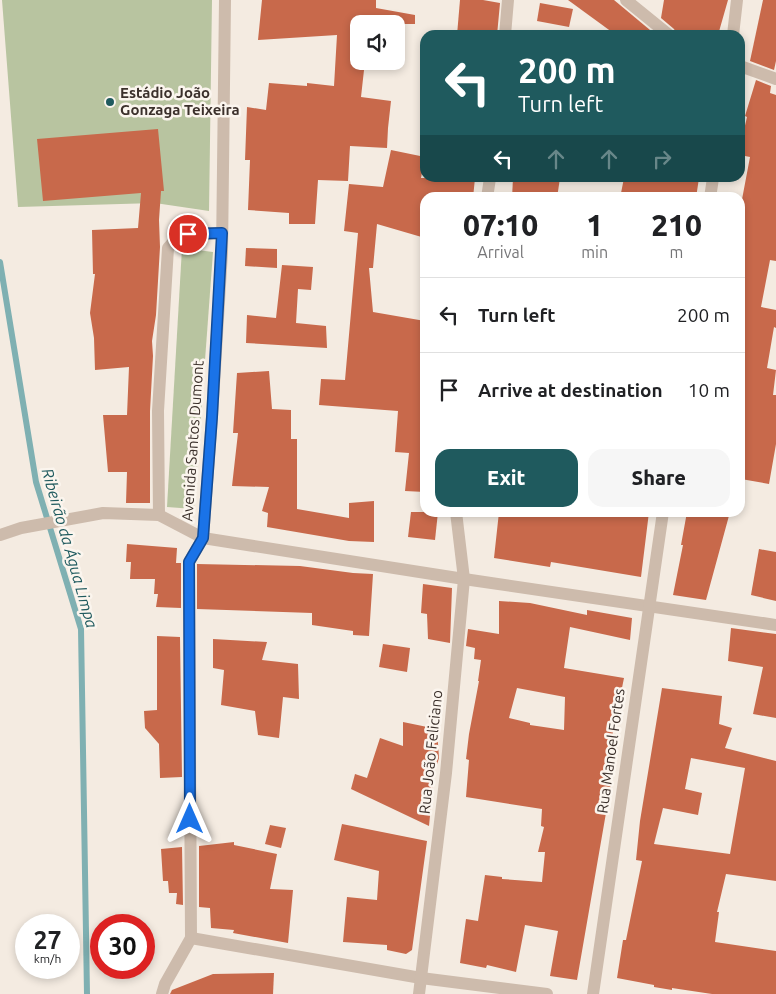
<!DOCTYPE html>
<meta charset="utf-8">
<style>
:root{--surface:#fff;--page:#f6f6f6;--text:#202124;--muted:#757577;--line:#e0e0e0;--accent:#1f5a5e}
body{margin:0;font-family:Ubuntu,sans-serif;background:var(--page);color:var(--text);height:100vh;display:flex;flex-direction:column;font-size:19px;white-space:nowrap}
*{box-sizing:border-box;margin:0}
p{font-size:16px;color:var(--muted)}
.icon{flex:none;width:28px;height:28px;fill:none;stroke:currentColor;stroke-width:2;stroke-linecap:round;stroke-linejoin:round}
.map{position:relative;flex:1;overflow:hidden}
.side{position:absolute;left:420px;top:192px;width:325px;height:325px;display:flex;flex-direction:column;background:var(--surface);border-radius:15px;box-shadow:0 2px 8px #0003}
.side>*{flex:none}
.hud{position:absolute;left:420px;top:30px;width:325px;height:152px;border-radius:15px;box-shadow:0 2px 8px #0003;background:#1f5a5e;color:#fff;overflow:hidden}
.buttons{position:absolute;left:350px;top:15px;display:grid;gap:10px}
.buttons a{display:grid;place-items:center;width:55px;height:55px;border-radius:10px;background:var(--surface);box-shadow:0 2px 8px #0003;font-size:25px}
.speed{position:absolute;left:15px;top:914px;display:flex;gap:10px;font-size:25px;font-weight:700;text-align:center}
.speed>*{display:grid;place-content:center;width:65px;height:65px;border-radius:50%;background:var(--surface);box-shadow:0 2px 8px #0003;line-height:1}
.speed small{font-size:12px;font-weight:400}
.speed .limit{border:8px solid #d22;background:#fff;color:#111}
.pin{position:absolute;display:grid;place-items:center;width:42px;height:42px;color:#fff;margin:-21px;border:2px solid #fff;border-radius:50%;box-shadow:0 1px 5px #0007}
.me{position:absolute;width:55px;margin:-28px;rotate:0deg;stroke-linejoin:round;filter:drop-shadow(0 0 4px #0008)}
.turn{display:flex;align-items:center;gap:18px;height:105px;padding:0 15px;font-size:22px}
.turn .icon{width:65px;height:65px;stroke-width:2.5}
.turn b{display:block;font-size:35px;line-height:42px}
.lanes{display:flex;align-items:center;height:48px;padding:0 15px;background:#0003;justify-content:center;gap:25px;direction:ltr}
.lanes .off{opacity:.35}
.eta{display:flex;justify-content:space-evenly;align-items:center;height:85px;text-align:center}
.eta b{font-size:30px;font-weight:800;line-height:35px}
.action{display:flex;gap:10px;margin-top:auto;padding:10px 15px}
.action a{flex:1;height:58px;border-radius:15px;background:var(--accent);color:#fff;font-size:20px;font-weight:800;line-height:58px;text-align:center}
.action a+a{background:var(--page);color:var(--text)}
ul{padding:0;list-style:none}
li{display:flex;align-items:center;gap:15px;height:75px;padding:0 15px;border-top:1px solid var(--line)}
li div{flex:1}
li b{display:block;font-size:19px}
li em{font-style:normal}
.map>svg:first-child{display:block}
.green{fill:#b8c4a0}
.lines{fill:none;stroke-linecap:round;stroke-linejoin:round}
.stream{stroke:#7fb0b2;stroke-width:6}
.building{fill:#c8694b;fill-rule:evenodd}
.street{stroke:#cdbbac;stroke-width:12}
.route-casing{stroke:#114b97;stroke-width:12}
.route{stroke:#1a73e8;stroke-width:9}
.poi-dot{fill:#1f5a5e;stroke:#fbf5ee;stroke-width:2}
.labels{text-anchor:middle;stroke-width:5;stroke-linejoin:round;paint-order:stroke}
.poi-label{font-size:15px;font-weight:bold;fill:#3b302b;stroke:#fbf5ee;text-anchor:start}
.street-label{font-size:15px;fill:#3b302b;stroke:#fbf5ee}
.water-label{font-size:16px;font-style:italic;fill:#1f5a5e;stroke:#fbf5ee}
</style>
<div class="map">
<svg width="776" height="994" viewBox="0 0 776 994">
<rect width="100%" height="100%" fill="#f4ebe1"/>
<g class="green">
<path d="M 2,0 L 212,0 L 209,211 L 155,203 L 18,207 Z"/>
<path d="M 182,248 L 213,252 L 194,509 L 167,507 Z"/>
</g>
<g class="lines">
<path class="stream" d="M 0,262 L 36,482 L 81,629 L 87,994"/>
</g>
<g class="building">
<path d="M 262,0 L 376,0 L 376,8 L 415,15 L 415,24 L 352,24 L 354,58 L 359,58 L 359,61 L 365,61 L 361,97 L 391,101 L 388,128 L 387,148 L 350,146 L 348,181 L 318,180 L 315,224 L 289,224 L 289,213 L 248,210 L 250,160 L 245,160 L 247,107 L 266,110 L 269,83 L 307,86 L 307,83 L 334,86 L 337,35 L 258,40 Z"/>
<path d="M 460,0 L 483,0 L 500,3 L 497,35 L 457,35 Z"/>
<path d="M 568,0 L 614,0 L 656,35 L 616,35 Z"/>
<path d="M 664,0 L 728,0 L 718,35 L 677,35 L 674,29 L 661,18 Z"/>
<path d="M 763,0 L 776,0 L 776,61 L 774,70 L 750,61 Z"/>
<path d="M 540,3 L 573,9 L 569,27 L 537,21 Z"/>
<path d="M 756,80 L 771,86 L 770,93 L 776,95 L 776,261 L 770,260 L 761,307 L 776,310 L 776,328 L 774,327 L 767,368 L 776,370 L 773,395 L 776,395 L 776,444 L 769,484 L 741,479 L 744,459 L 740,458 L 740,210 L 750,157 L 740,155 L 740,147 L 747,117 L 745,116 Z"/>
<path d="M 158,129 L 164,191 L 161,191 L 159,220 L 160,247 L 156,315 L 152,341 L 153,356 L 150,411 L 150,503 L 126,503 L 127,472 L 108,472 L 103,415 L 127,415 L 129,367 L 95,370 L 94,338 L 90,313 L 95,274 L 93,274 L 92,230 L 138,228 L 141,193 L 43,201 L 37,139 Z"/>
<path d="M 391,150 L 425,157 L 421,178 L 475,178 L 473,198 L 425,198 L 425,238 L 377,224 L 373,268 L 369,268 L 373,312 L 425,321 L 425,492 L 405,491 L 409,453 L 395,452 L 398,411 L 319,405 L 321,379 L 345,380 L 358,233 L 344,231 L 349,184 L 383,187 Z"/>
<path d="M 513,178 L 560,178 L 557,198 L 512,198 Z"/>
<path d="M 624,178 L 658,182 L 659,178 L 699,178 L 696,198 L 620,198 Z"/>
<path d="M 246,248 L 277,249 L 277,268 L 245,266 Z"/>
<path d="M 282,265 L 313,267 L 311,290 L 298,289 L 296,323 L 326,326 L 327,348 L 246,343 L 247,315 L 276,318 Z"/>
<path d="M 269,371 L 272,409 L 291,410 L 291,439 L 297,439 L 297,509 L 349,518 L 349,503 L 374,501 L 374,542 L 349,541 L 267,527 L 268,513 L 262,511 L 269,487 L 232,486 L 238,433 L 233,433 L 237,373 Z"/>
<path d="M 411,512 L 438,512 L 435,540 L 408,537 Z"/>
<path d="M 499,512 L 649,512 L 641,577 L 551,562 L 550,567 L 494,558 Z"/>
<path d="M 687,512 L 730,512 L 706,600 L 673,595 L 683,545 L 681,545 Z"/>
<path d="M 127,544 L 177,548 L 176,563 L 181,563 L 181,608 L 156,607 L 158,594 L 154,594 L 155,579 L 130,579 L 131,562 L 126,562 Z"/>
<path d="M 759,549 L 776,552 L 776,601 L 751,595 Z"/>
<path d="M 197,564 L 300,566 L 353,573 L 373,574 L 369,636 L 353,635 L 353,631 L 312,625 L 312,613 L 197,609 Z"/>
<path d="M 423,584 L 452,588 L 450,643 L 428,639 L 427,614 L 421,613 Z"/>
<path d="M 499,601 L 530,603 L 587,615 L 587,610 L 632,618 L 630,640 L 570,627 L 564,668 L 624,678 L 612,737 L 619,738 L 577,980 L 550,976 L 558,931 L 525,925 L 516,972 L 487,965 L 486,968 L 460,963 L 466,919 L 478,921 L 485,875 L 502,877 L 502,879 L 542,882 L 545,852 L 538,852 L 544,827 L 541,826 L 542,809 L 466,797 L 469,760 L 466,759 L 469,734 L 479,681 L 478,681 L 481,660 L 474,659 L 475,648 L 466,646 L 468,629 L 499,634 ZM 517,688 L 565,697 L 564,730 L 530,725 L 530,723 L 509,718 Z"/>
<path d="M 731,628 L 776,634 L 776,718 L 753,714 L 763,667 L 728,661 Z"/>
<path d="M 157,636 L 180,637 L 182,777 L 160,778 L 159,744 L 145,728 L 144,711 L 157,710 Z"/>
<path d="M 213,639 L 267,642 L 262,660 L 298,664 L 299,699 L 283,697 L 279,738 L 258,735 L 255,711 L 221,705 L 224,670 L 213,668 Z"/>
<path d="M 383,644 L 410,648 L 407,672 L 379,667 Z"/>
<path d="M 662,688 L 722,696 L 719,724 L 732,728 L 725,748 L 776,761 L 776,881 L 726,874 L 717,912 L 719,912 L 715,942 L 776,951 L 776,994 L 712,994 L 672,988 L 672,990 L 654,987 L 654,985 L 617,978 L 623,940 L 626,940 L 642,861 L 636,860 L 640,821 ZM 691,758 L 745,768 L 730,854 L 654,844 L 663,808 L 698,815 L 702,793 L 685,789 Z"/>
<path d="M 403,722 L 437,729 L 439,758 L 434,774 L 429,826 L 351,789 L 355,774 L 367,778 L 380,738 L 403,746 Z"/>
<path d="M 342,824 L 427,841 L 412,950 L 406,954 L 387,950 L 387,945 L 343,942 L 347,897 L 377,900 L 379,871 L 334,860 Z"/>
<path d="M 270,825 L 286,828 L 281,848 L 265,844 Z"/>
<path d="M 234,842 L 234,845 L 277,854 L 270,889 L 293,890 L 288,943 L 233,933 L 234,930 L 211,928 L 210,908 L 199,907 L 199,846 Z"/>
<path d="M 182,847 L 183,905 L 176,904 L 177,893 L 169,893 L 168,881 L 163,881 L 161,849 Z"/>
<path d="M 274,973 L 273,994 L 170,994 L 172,990 L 213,974 Z"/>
</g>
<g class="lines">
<g class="street">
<path d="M 626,0 L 669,35"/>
<path d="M 505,35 L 508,0"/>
<path d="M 733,35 L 737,0"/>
<path d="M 740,66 L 776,79"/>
<path d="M 487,198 L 490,178"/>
<path d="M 710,198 L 713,178"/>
<path d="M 159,515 L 158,411 L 168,248 L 176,239 L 188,234 L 222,233"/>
<path d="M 0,535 L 21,528 L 103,513 L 159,515 L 203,538 L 464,579 L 776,625"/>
<path d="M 191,938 L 421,978 L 547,994"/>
<path d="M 162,994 L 165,984 L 191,938 L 189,562 L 203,538 L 212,417 L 222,252 L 225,0"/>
<path d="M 419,994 L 446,773 L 464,579 L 456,512"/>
<path d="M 593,994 L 663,512"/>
</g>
</g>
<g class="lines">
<g class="route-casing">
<path id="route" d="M 188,234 L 222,233 L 212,417 L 203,538 L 189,562 L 190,819"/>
</g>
<use href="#route" class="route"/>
</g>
<circle class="poi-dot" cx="110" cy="102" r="5"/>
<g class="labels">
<g class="poi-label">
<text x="120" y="98">Estádio João<tspan x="120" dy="17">Gonzaga Teixeira</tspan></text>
</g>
<g class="street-label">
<text transform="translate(193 441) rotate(-86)" y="5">Avenida Santos Dumont</text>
<text transform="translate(611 751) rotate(-82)" y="5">Rua Manoel Fortes</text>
<text transform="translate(431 752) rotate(-84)" y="5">Rua João Feliciano</text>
</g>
<g class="water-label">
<text transform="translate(70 548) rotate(74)" y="6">Ribeirão da Água Limpa</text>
</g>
</g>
</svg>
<div class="buttons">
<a><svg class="icon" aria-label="sound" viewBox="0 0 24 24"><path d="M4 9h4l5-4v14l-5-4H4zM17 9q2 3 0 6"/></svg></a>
</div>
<div class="speed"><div>27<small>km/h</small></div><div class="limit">30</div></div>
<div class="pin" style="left:188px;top:234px;background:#d93025"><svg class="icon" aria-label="arrive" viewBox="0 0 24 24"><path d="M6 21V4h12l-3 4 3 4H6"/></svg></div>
<svg class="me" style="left:190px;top:819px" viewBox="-20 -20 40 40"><path d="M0-17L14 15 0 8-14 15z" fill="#1a73e8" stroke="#fff" stroke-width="4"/></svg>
<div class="hud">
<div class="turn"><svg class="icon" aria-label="left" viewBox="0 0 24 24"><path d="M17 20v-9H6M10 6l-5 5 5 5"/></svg><div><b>200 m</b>Turn left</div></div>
<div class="lanes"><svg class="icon" aria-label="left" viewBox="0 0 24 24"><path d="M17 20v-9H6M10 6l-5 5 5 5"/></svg><svg class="icon off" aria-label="ahead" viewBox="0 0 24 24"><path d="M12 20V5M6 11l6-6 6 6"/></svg><svg class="icon off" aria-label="ahead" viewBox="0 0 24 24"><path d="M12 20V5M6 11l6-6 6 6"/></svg><svg class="icon off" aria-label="right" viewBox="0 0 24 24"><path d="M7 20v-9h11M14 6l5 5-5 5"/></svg></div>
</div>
<section class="side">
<div class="eta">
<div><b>07:10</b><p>Arrival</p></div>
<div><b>1</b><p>min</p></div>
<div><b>210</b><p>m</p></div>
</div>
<ul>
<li><svg class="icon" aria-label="left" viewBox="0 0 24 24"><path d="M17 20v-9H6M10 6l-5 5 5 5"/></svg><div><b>Turn left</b></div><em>200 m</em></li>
<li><svg class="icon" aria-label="arrive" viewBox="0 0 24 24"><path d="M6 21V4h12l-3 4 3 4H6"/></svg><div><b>Arrive at destination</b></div><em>10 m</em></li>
</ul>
<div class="action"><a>Exit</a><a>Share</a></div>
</section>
</div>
